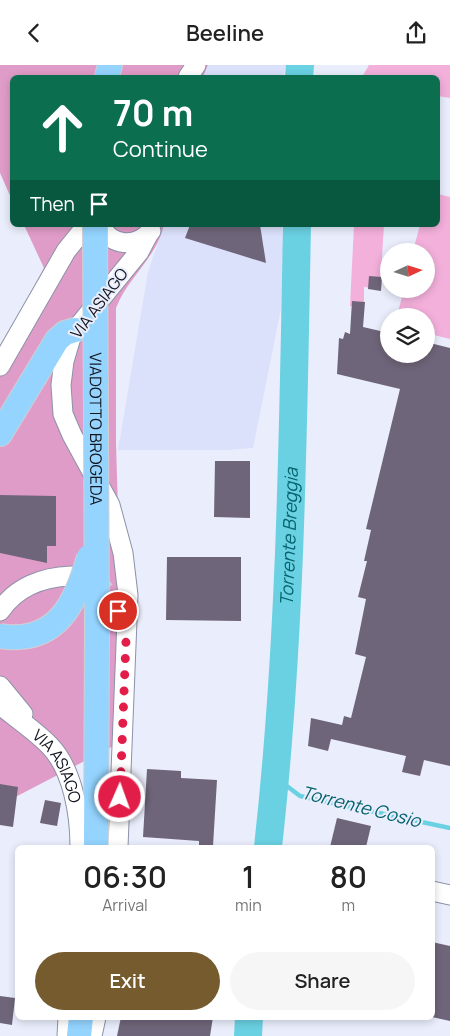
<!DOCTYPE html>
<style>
:root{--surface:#fff;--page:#f6f6f6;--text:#222;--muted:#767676;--accent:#765b2e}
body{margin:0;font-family:Manrope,sans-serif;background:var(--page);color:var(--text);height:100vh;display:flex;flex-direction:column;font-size:19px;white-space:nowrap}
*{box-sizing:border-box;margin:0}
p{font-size:16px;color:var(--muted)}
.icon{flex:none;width:28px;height:28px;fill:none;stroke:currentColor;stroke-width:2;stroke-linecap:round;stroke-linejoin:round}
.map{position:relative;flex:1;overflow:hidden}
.drawer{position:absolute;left:15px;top:780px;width:420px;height:175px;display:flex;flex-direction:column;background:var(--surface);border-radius:8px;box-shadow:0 2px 8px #0003}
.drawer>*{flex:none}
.banner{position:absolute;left:10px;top:10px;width:430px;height:152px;border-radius:8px;box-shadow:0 2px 8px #0003;background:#0b6e4f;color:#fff;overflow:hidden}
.needle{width:32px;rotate:86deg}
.fabs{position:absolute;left:380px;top:178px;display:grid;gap:10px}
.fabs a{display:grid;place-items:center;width:55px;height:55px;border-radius:50%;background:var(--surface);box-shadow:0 2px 8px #0003;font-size:25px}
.pin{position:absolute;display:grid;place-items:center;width:42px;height:42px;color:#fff;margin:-21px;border:2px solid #fff;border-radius:50%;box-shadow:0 1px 5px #0007}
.me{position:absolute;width:55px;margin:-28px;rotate:2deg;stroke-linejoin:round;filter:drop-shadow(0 0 4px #0008)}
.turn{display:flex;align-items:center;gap:18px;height:105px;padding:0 20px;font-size:22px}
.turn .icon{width:65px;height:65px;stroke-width:2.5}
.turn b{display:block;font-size:35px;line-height:42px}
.then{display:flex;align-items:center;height:48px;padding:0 20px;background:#0003;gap:10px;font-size:19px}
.eta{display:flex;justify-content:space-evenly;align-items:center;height:85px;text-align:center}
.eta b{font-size:30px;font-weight:600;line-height:35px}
.action{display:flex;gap:10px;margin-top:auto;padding:10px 20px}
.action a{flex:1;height:58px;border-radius:30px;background:var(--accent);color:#fff;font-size:20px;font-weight:600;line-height:58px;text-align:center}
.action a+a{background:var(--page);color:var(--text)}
header{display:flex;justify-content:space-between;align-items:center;height:65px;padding:0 20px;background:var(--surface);font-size:22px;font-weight:600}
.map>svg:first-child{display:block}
.built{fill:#dbe1fb}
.green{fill:#f3b0db}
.forest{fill:#e09cc8}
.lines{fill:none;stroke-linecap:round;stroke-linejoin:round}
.stream{stroke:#6ad1e2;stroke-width:4.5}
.river{stroke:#6ad1e2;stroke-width:28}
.building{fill:#6f657a}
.minor-tunnel{stroke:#cacddb;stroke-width:19;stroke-dasharray:19 9;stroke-linecap:butt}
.minor-casing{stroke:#8c92a8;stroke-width:21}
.major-casing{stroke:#d0d0d2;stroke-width:26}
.minor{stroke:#fff;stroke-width:19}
.major{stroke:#94d4ff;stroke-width:24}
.major-bridge-casing{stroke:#d0d0d2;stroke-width:26;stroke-linecap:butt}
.major-bridge{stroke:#94d4ff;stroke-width:24}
.route{stroke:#e11d48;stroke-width:9;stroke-dasharray:0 16.2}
.labels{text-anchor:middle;stroke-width:4;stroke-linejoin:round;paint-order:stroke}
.street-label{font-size:16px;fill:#13151d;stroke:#eaeefc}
.water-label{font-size:18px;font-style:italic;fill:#06636e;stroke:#eaeefc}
</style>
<header><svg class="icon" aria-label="back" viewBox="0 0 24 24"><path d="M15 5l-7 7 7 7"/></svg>Beeline<svg class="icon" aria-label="share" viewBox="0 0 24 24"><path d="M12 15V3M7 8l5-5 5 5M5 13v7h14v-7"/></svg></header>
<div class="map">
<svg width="450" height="971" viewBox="0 0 450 971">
<rect width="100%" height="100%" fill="#eaeefc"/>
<g class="built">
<path d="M 208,0 L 286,0 L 283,12 L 203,12 Z"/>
<path d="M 164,160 L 282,160 L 284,200 L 281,244 L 253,383 L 226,385 L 118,385 L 148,207 Z"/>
</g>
<g class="green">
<path d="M 369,0 L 450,0 L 450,33 L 438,31 L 438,12 L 362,12 Z"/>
<path d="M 438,129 L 450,132 L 450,274 L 426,268 L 426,251 L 397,251 L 404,224 L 426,224 L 426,186 L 413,186 L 420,160 L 438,160 Z"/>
<path d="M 354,160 L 384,160 L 380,224 L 364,222 L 364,242 L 350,241 Z"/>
</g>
<g class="forest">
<path d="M 0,0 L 208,0 L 203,12 L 12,12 L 12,135 L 0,108 Z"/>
<path d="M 24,160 L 164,160 C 157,192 128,212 116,243 L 116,378 L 125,675 L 0,740 L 0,285 L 44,203 Z"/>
</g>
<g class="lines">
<path class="stream" d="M 275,712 L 300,731 L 450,763"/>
<g class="river">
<path d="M 299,12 L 300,0"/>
<path id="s1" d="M 268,782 C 291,576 293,368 297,160"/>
<path d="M 248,971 L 249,952"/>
</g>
</g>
<g class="building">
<path d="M 190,160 L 260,160 L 266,198 L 185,173 Z"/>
<path d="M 369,211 L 382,212 L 381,226 L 368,224 Z"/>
<path d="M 352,236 L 365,237 L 363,262 L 389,268 L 389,289 L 426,289 L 426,277 L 450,283 L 450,701 L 424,695 L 420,711 L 402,707 L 406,691 L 331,674 L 328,686 L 308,681 L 311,653 L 342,660 L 344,651 L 351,653 L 366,592 L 355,589 L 366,534 L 358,532 L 367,496 L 364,496 L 371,465 L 366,464 L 400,324 L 337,309 L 339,273 L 343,274 L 345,267 L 350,269 Z"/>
<path d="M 215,396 L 250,396 L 250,453 L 214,452 Z"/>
<path d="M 0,430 L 56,431 L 56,481 L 47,481 L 47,498 L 0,488 Z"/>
<path d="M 167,492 L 241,492 L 241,556 L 166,555 Z"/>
<path d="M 147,704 L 181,706 L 181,713 L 217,715 L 213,781 L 199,780 L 199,776 L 143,772 Z"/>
<path d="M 0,719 L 18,722 L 13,762 L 0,760 Z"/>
<path d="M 45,735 L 61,738 L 57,761 L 40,758 Z"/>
<path d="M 337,753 L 371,761 L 366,782 L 330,782 Z"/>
<path d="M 432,877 L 450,881 L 450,956 L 432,952 Z"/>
<path d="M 0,931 L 15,933 L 12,960 L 0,958 Z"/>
<path d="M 121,952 L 213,952 L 210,971 L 117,971 Z"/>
</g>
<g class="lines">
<path class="minor-tunnel" d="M 89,515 L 102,521 L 118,546"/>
<g class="minor-casing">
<g id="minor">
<path d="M 188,12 L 196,0"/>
<path d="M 100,160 C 111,182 136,183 151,166"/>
<path d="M 0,301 L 66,186 L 87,160"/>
<path d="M 0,546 C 16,522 43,512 71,511"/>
<path d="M 0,621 L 23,649"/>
<path id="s2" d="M 0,640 C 16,653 34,665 49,680 C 73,704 80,750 80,782"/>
<path d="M 118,782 L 128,530 L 123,488 L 110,440 L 72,370 L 63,349 L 61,320 L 64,296 L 72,269 L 139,187 L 150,166"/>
<path d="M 432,826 L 450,830"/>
<path d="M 67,971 L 68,952"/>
<path d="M 92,971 L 96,952"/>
</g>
</g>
<g class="major-casing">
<g id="major">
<path d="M 107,12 L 110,0"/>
<path d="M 0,369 L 57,275 L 65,268 L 75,265"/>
<path d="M 96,782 L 97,568"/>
<path d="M 79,971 L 81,952"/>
</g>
</g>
<use href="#minor" class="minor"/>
<use href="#major" class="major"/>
<g class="major-bridge-casing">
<g id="major-bridge">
<path id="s3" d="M 95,160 L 97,568"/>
<path d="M 0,571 C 57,580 76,538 89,492"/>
</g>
</g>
<use href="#major-bridge" class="major-bridge"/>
</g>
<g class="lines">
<path class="route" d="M 118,546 L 126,575 L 120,732"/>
</g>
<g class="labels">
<g class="street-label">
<text transform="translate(99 238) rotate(-53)" y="6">VIA ASIAGO</text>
<text dy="6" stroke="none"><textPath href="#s3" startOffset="204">VIADOTTO BROGEDA</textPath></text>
<text dy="6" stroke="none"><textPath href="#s2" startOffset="86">VIA ASIAGO</textPath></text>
</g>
<g class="water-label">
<text dy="6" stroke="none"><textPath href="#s1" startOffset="311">Torrente Breggia</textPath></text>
<text transform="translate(361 742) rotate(14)" y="6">Torrente Cosio</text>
</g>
</g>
</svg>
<div class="fabs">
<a><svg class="needle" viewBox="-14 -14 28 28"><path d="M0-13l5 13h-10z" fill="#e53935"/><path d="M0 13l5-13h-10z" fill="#767676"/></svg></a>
<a><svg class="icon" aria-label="layers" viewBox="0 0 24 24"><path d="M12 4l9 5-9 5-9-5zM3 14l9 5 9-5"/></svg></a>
</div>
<div class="pin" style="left:118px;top:546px;background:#d93025"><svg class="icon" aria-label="arrive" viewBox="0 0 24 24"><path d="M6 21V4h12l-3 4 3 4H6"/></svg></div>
<svg class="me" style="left:120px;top:732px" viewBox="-20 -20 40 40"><circle r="17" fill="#e11d48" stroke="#fff" stroke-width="3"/><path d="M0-11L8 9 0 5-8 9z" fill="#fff"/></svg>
<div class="banner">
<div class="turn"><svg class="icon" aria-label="ahead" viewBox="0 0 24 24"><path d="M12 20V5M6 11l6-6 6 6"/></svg><div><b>70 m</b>Continue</div></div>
<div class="then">Then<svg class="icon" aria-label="arrive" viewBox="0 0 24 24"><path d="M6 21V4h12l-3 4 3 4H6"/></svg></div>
</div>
<section class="drawer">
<div class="eta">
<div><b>06:30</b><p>Arrival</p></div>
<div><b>1</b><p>min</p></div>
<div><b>80</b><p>m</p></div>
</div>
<div class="action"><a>Exit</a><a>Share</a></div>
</section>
</div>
